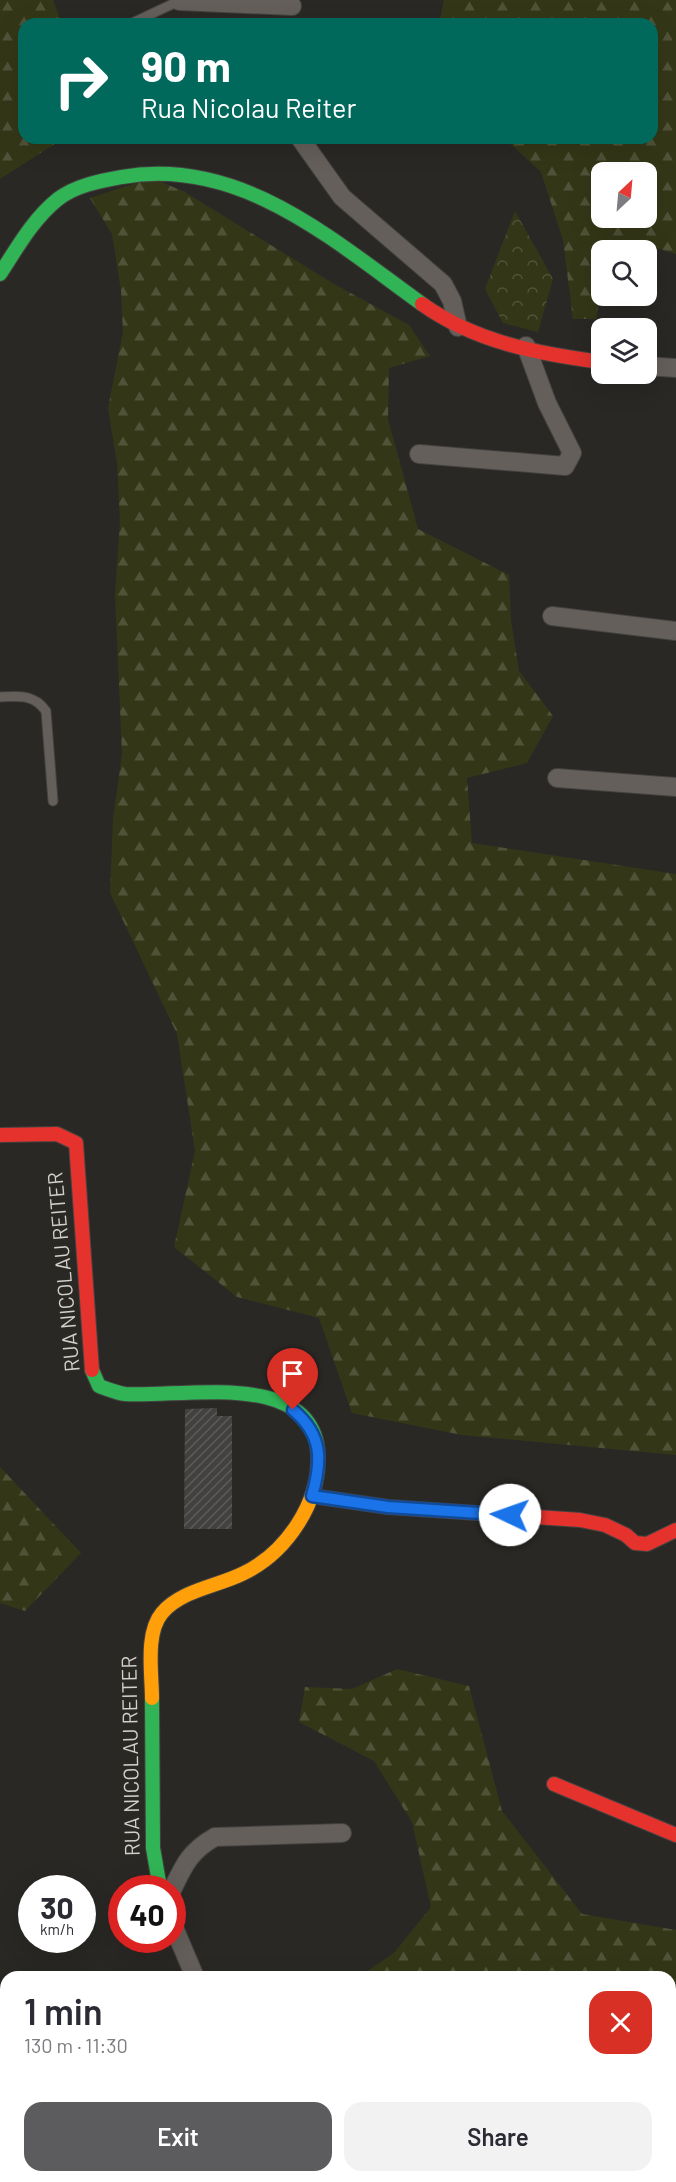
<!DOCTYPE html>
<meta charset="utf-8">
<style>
:root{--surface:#fff;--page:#f2f2f3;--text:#2b2b33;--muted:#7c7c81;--accent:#5c5b5e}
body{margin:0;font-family:Barlow,sans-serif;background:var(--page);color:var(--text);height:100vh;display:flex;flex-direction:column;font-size:22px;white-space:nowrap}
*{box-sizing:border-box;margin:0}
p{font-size:20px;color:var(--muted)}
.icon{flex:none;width:33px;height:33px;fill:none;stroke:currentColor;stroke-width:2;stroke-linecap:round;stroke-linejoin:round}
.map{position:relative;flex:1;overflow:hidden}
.details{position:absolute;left:0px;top:1971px;width:676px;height:212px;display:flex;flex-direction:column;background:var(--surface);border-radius:18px 18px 0 0;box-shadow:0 6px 24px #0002}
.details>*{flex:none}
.hud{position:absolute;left:18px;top:18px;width:640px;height:126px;border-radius:18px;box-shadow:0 6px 24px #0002;background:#00695c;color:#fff;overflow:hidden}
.needle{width:39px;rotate:26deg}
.fabs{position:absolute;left:591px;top:162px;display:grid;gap:12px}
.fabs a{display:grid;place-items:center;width:66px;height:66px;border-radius:12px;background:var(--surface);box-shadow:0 6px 24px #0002;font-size:30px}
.speed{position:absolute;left:18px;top:1875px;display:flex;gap:12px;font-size:30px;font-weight:700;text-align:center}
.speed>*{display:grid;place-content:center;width:78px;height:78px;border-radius:50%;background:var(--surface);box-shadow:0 6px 24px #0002;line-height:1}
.speed small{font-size:15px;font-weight:400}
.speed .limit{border:9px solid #d22;background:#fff;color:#111}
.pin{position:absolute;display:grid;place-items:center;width:51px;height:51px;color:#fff;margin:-62px -26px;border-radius:50% 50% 50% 0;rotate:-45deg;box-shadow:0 0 6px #0007}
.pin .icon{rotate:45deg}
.me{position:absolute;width:66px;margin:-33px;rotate:273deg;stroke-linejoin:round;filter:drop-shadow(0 0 4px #0008)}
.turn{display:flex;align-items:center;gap:21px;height:126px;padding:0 24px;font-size:27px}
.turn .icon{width:78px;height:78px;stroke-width:2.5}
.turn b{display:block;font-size:42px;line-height:51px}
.round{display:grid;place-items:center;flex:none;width:63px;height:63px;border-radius:18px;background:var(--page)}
.head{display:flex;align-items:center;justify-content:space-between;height:102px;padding:0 24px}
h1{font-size:36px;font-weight:600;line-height:45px}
.cta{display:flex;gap:12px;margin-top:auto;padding:12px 24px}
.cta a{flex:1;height:69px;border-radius:18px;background:var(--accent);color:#fff;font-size:24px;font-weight:600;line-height:69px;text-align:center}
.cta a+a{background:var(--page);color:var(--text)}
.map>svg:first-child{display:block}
.forest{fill:url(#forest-firs);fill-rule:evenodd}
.park{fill:url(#park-crowns)}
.building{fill:url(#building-hatch)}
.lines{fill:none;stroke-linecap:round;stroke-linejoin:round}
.lane-casing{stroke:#444341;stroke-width:11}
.street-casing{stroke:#444341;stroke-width:20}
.fast-casing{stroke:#444341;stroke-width:16}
.slow-casing{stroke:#444341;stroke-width:16}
.jam-casing{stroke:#444341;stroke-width:16}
.lane{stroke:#655f5b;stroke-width:9}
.street{stroke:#655f5b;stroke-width:18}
.fast{stroke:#30b455;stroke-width:14}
.slow{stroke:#ff9f0a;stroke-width:14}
.jam{stroke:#e5322d;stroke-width:14}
.route-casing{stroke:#114b97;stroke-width:15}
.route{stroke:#1a73e8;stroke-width:10}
.labels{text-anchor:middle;stroke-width:5;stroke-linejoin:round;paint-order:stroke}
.street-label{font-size:21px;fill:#d3d1ce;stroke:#2b2924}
</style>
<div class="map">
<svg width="676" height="2182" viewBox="0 0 676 2182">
<defs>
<pattern id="forest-firs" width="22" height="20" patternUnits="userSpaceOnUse" patternTransform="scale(1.5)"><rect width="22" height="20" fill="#343717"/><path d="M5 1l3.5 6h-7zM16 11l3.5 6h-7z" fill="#505338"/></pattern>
<pattern id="park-crowns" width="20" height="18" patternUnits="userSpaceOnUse" patternTransform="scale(1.5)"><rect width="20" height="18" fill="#343717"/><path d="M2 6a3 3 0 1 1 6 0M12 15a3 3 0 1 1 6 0" fill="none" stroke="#505338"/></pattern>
<pattern id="building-hatch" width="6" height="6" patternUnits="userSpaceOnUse" patternTransform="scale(1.5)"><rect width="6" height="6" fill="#43413f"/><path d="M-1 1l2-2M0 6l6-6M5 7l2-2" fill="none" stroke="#5d5b5a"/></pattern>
</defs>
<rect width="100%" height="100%" fill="#2a2825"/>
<g class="forest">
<path d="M 0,0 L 53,0 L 62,24 L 24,24 L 24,138 L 64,138 L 0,179 Z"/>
<path d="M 444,0 L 676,0 L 676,254 L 633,241 L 613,250 L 602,250 L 601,290 L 596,319 L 573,319 L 563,240 L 541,172 L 504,138 L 652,138 L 652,24 L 439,24 ZM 646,172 L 646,218 L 602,218 L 602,172 Z"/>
<path d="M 151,178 L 183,191 L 334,284 L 409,325 L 430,356 L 389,368 L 388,419 L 418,529 L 509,575 L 511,620 L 519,671 L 553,716 L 527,763 L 467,778 L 472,843 L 676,874 L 676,1455 L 462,1435 L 352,1413 L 319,1318 L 237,1297 L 174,1247 L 195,1151 L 177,1034 L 110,893 L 113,819 L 122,754 L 115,594 L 120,521 L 117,463 L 108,408 L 123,332 L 121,290 L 112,234 L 90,198 Z"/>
<path d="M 0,1467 L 81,1553 L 25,1611 L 0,1603 Z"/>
<path d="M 397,1669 L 469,1686 L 502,1811 L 582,1914 L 676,1930 L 676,2014 L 671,2016 L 670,1977 L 358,1977 L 394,1953 L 431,1907 L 412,1822 L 374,1761 L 299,1722 L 305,1687 L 352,1689 Z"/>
<path d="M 671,2028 L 676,2047 L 676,2157 L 670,2153 Z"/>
</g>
<path class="park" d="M 515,211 L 553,279 L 538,332 L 503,323 L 485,289 Z"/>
<path class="building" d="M 217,1408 L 217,1416 L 232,1416 L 232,1529 L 184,1529 L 185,1409 Z"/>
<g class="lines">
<g class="lane-casing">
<g id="lane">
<path d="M 130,24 L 179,1"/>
<path d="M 0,697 C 19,696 34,694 46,711 L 53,801"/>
</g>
</g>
<g class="street-casing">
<g id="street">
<path d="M 179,1 L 292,6"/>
<path d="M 300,138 L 342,197 L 443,284 L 452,301 L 458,327"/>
<path d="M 646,366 L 676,368"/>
<path d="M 419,454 L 565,466 L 572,453 L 547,403 L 526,346"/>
<path d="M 552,616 L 676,631"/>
<path d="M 557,778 L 676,787"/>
<path d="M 172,1890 C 184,1865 190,1851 215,1837 L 342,1833"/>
<path d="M 172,1923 L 195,1977"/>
<path d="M 0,2024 L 6,2035"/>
<path d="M 75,2176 L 77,2182"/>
<path d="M 266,2182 L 267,2176"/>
<path d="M 564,2182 L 565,2176"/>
</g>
</g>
<g class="fast-casing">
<g id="fast">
<path d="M 0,274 C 17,248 33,219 58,199 C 77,185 100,181 122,177 C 240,156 334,241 422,304"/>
<path d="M 92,1370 L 99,1386 C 107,1389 117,1393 125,1394 C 181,1398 315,1368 318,1455"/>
<path d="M 152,1698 L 153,1848 L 160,1888"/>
</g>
</g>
<g class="slow-casing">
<path id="slow" d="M 152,1698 C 152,1674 145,1633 162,1613 C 181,1590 219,1586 244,1573 C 287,1552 320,1502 318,1455"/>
</g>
<g class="jam-casing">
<g id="jam">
<path d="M 422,304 C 475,342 539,354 602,362"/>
<path d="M 0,1135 L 57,1134 L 76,1143 L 92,1370"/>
<path d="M 312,1496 L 388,1507 L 580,1520 L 605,1525 L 626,1535 L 635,1543 L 647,1544 L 676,1530"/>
<path d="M 554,1784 L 676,1835"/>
</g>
</g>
<use href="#lane" class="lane"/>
<use href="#street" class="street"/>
<use href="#fast" class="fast"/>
<use href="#slow" class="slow"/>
<use href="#jam" class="jam"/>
</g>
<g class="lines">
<g class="route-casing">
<path id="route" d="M 293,1410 C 323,1435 322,1461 312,1496 L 388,1507 L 510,1515"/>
</g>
<use href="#route" class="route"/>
</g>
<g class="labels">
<g class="street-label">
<text transform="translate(64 1272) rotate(-95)" y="7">RUA NICOLAU REITER</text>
<text transform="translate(131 1756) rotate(-91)" y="7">RUA NICOLAU REITER</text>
</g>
</g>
</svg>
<div class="fabs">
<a><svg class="needle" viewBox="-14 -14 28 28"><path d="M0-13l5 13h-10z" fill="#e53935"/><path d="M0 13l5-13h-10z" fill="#7c7c81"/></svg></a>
<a><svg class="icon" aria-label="search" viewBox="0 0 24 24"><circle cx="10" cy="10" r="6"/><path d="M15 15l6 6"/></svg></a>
<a><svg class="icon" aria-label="layers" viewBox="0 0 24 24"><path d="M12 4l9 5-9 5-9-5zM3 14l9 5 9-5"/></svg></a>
</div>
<div class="speed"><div>30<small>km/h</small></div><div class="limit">40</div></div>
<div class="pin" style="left:293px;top:1410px;background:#d93025"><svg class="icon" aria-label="arrive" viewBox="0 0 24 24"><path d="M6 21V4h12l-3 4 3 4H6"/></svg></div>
<svg class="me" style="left:510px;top:1515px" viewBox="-20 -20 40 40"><circle r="19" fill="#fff"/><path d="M0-13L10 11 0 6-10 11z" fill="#1a73e8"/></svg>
<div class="hud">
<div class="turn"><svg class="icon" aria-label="right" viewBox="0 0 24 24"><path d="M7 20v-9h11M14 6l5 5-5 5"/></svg><div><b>90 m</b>Rua Nicolau Reiter</div></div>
</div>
<section class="details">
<div class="head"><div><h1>1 min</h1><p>130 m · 11:30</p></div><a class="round" style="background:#d93025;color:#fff"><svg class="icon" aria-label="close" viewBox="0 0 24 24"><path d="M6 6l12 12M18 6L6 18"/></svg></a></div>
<div class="cta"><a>Exit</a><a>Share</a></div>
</section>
</div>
